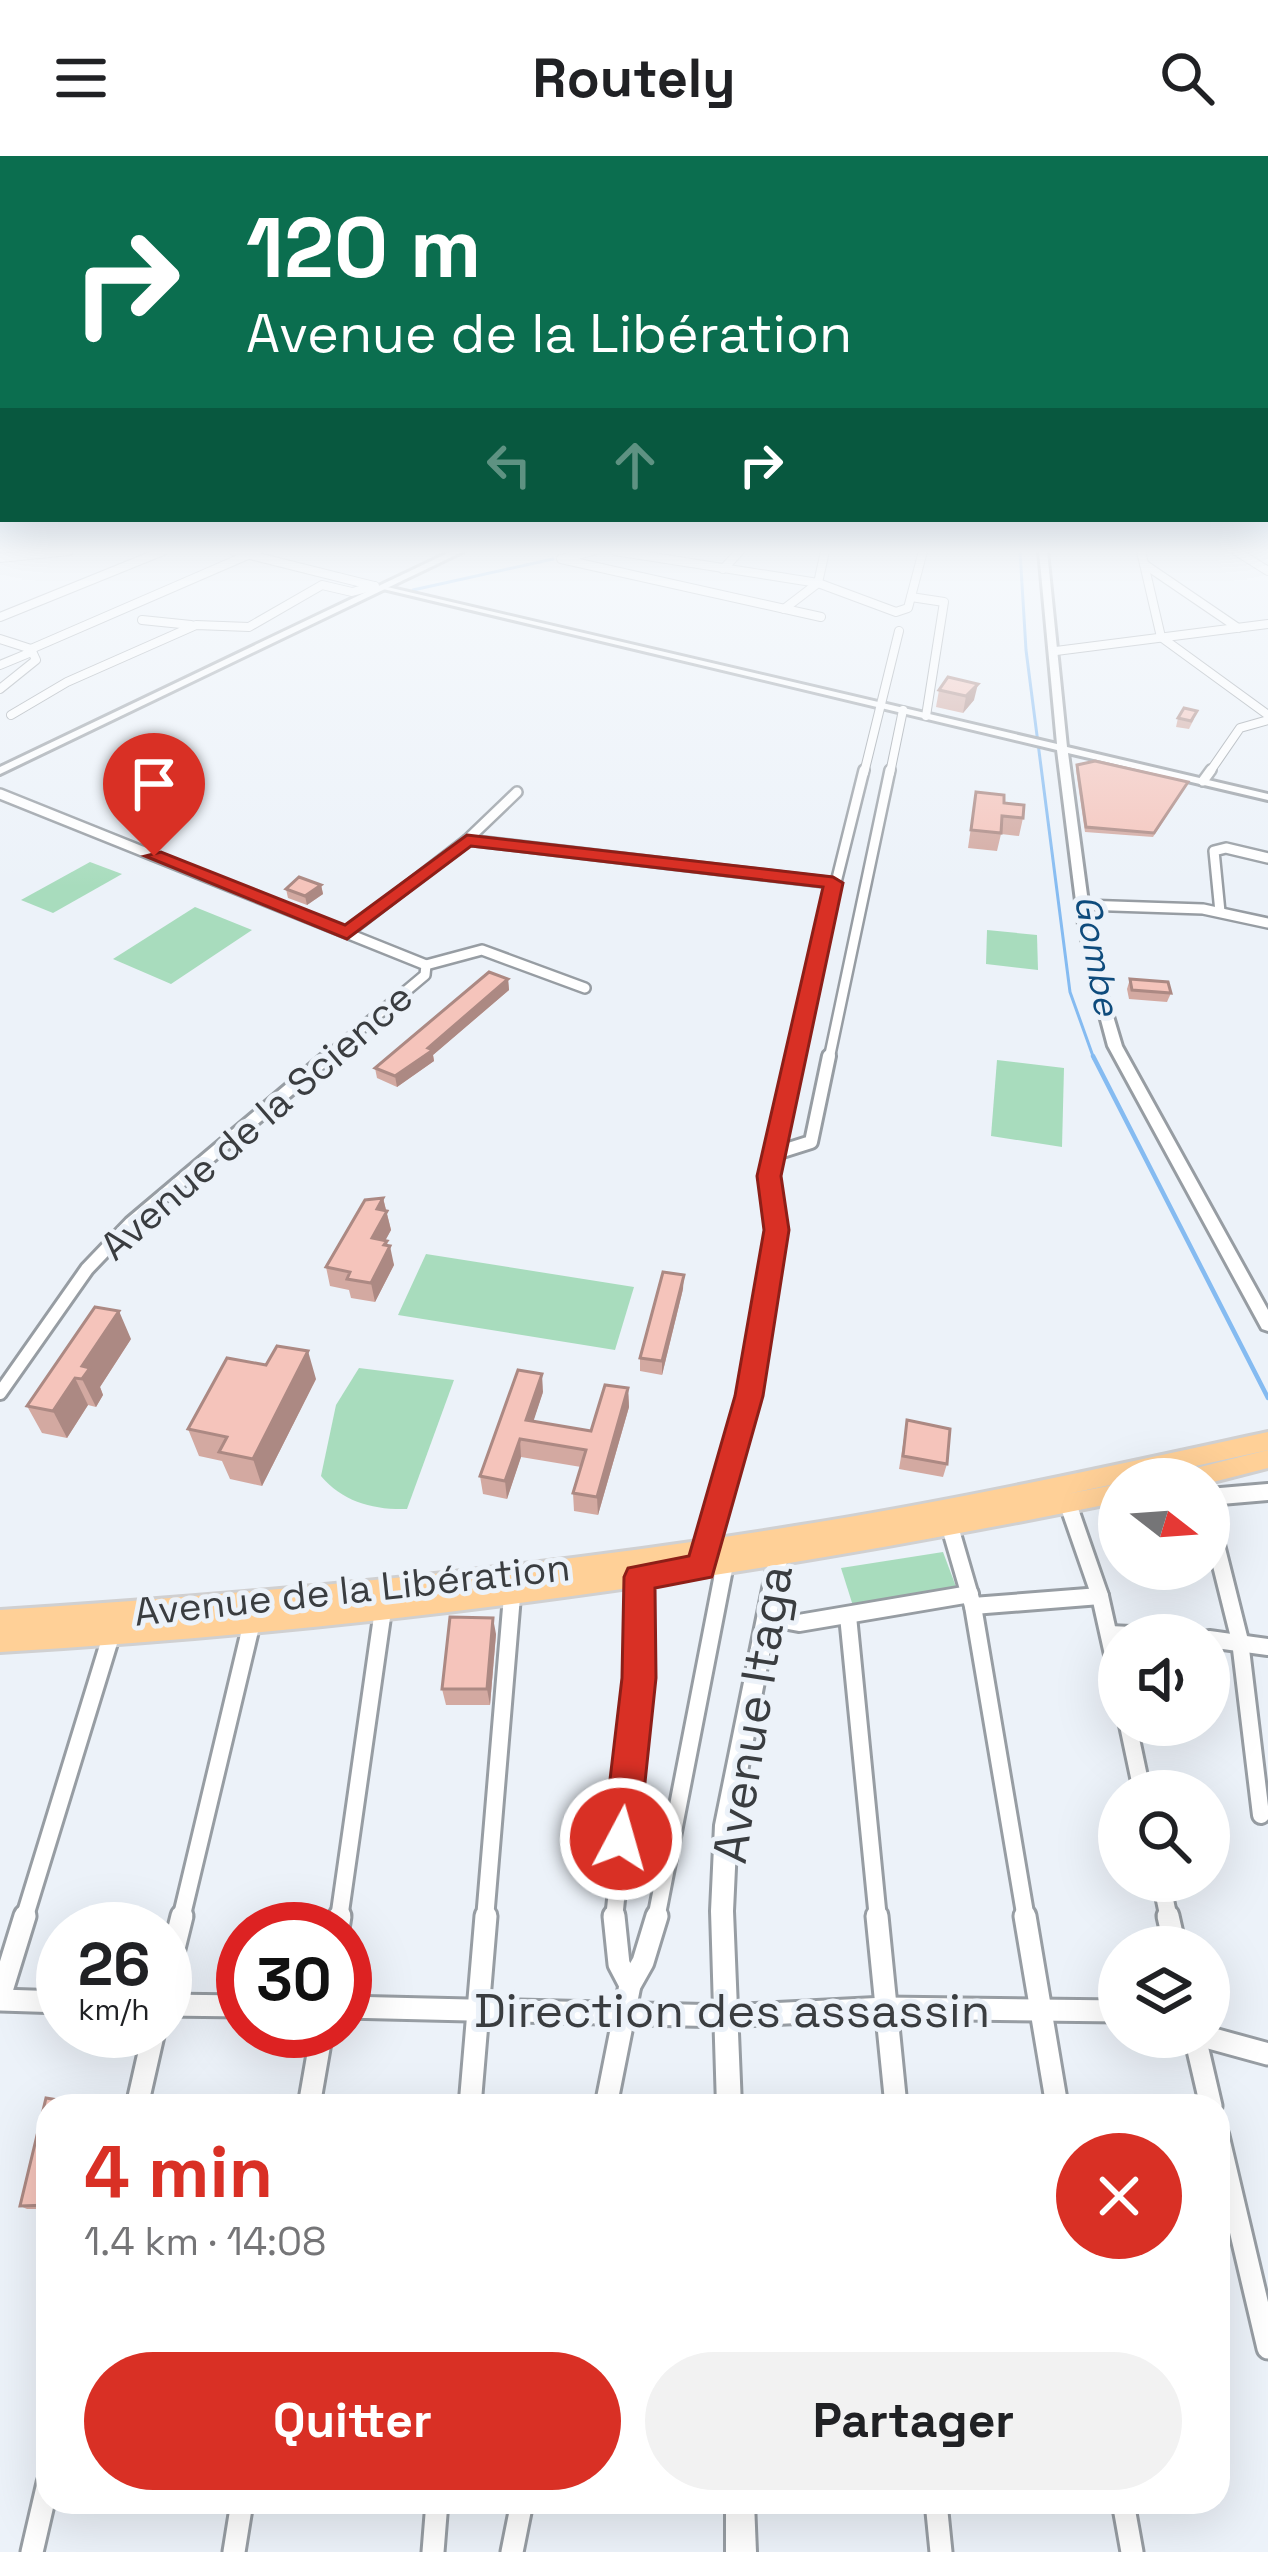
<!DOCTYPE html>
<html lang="fr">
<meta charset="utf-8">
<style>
:root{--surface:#fff;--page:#f2f2f2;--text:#202124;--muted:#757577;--accent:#d93025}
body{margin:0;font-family:"Space Grotesk",sans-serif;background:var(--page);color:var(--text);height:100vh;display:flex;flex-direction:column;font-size:45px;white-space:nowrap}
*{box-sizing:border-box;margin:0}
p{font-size:39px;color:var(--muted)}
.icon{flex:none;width:66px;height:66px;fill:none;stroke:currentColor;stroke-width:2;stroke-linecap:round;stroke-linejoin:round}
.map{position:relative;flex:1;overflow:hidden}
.sheet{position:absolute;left:36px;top:1938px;width:1194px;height:420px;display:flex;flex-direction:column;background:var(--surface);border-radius:36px;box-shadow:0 12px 48px #0002}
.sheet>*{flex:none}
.banner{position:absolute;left:0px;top:0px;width:1269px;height:366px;box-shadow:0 12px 48px #0002;background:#0b6e4f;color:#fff;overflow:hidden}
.needle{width:78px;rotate:107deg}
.tools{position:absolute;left:1098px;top:1302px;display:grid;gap:24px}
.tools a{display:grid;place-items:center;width:132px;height:132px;border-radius:50%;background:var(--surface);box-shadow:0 12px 48px #0002;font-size:60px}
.speed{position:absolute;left:36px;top:1746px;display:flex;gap:24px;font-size:60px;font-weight:700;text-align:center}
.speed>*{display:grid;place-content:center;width:156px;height:156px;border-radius:50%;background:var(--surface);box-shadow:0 12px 48px #0002;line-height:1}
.speed small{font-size:30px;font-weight:400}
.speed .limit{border:18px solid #d22;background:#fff;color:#111}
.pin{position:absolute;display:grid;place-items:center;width:102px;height:102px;color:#fff;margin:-123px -51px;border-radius:50% 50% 50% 0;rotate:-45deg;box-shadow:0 0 12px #0007}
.pin .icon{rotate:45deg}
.me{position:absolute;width:132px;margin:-66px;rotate:6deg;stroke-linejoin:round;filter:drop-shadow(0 0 9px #0008)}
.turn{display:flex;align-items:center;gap:42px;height:252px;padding:0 48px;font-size:54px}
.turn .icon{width:156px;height:156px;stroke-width:2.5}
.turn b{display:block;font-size:84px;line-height:102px}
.lanes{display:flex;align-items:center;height:114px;padding:0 48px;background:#0003;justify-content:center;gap:60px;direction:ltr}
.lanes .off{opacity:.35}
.round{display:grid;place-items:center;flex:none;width:126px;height:126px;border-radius:63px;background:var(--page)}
.summary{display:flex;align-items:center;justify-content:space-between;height:204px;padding:0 48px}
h1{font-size:72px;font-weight:700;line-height:90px;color:var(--accent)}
.action{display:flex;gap:24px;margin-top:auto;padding:24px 48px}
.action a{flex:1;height:138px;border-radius:72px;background:var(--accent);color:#fff;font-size:48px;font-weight:700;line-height:138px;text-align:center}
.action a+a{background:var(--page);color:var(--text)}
header{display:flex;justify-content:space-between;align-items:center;height:156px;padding:0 48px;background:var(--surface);font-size:54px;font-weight:700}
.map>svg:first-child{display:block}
.green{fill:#a8dcbd}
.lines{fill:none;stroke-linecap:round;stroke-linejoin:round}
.stream-far1{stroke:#85bbf1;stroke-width:3}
.stream{stroke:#85bbf1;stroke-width:4.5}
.minor-far4-casing{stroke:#979da3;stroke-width:10}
.minor-far3-casing{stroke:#979da3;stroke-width:14}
.minor-far2-casing{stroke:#979da3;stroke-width:18}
.minor-far1-casing{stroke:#979da3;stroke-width:22}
.minor-casing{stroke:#979da3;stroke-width:27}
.tertiary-casing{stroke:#979da3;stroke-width:6}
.secondary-casing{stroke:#979da3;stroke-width:6}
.primary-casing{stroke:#d0d0d1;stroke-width:6}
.minor-far4{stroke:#fff;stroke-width:8}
.minor-far3{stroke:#fff;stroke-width:9}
.minor-far2{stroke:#fff;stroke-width:12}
.minor-far1{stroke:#fff;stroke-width:16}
.minor{stroke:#fff;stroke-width:21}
.tertiary{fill:#fff;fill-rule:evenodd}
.secondary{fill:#fff;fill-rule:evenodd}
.primary{fill:#ffd097;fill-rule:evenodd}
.wall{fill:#d3a9a1}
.shaded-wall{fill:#ac8983}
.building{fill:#f5c4bb;stroke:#ac8983;stroke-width:3}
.route{fill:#d93025;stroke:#8d1f18;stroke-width:3}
.labels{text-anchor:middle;stroke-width:10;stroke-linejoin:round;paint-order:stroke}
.far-water-label{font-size:36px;font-style:italic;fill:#0e4b7c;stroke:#ecf2f9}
.street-label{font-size:39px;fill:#3a3d40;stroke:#ecf2f9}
.near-street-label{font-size:48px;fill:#3a3d40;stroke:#ecf2f9}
</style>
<header><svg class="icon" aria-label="menu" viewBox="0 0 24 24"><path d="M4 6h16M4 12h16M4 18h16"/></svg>Routely<svg class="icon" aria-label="search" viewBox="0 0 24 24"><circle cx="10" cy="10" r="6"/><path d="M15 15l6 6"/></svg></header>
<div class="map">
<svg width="1268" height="2396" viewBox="0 0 1268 2396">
<rect width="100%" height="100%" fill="#ecf2f9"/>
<g class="green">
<path d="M 90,706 L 122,718 L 53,757 L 21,744 Z"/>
<path d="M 195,751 L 252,774 L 171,828 L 113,803 Z"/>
<path d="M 987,774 L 1037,779 L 1038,814 L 986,808 Z"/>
<path d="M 997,904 L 1064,912 L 1062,991 L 991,980 Z"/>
<path d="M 426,1098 L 634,1131 L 615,1194 L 398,1159 Z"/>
<path d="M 359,1212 L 454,1224 L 407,1353 C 373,1354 343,1346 321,1320 L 336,1249 Z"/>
<path d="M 943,1396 L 958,1436 L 854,1453 L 841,1412 Z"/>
</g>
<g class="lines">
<g class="stream-far1">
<path d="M 1020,395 L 1026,494 L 1070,836 L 1094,903"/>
<path d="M 413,434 L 553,403"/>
</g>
<path class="stream" d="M 1093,900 L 1268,1242"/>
<g class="minor-far4-casing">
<g id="minor-far4">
<path d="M 234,395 L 374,430"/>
<path d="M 593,395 L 561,403 L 821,461"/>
<path d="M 615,395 L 818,427 L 896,456 L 908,452 L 923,395"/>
<path d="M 1141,395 L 1161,481 L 1268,559"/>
<path d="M 1236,395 L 1268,415"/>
<path d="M 0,402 L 69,395"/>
<path d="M 1144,408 L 1238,472"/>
<path d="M 723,413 L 740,395"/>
<path d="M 911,441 L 944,446 L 926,560"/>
<path d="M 784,453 L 818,427 L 825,395"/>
<path d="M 0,461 L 163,395"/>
<path d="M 142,464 L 191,469"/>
<path d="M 0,483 L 31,493 L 36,504 L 0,533"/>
<path d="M 31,493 L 257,395"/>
<path d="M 1056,495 L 1268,468"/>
<path d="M 0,509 L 29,497"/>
<path d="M 11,559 L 67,526 L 196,469 L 249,471 L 322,429 L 352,436 L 375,430"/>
<path d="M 864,617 L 899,475"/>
<path d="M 890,617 L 903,554"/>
<path d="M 1209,617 L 1240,572 L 1268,564"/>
</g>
</g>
<g class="minor-far3-casing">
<g id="minor-far3">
<path d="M 1203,625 L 1211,614"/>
<path d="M 0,638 L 426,809 L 425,819 L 325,903"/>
<path d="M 467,684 L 833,727"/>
<path d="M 1083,749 L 1203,753 L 1268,767"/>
<path d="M 1220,756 L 1214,695 L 1226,692 L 1268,702"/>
<path d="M 347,777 L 467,684 L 517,636"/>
<path d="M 426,809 L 482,794 L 585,832"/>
<path d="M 792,903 L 864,614"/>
<path d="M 829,903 L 890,614"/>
</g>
</g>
<g class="minor-far2-casing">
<g id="minor-far2">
<path d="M 773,998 L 811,986 L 829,900"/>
<path d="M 0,1237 L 87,1113 L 131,1067 L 329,900"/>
<path d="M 738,1276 L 777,1074 L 769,1020 L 793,900"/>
</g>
</g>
<g class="minor-far1-casing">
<g id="minor-far1">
<path d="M 1209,1341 L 1268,1336"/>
<path d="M 1068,1348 L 1100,1440 L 1119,1525"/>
<path d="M 1209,1361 L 1240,1485 L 1261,1659"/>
<path d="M 950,1371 L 973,1450 L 1026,1763"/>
<path d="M 703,1399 L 739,1273"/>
<path d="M 973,1450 L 1100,1440"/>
<path d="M 848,1460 L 878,1763"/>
<path d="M 767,1461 L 799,1467 L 970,1438"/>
<path d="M 1109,1478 L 1131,1479"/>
<path d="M 1209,1483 L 1268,1491"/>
<path d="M 1128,1569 L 1142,1635"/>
<path d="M 1161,1725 L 1169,1763"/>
<path d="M 24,1763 L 111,1480"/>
<path d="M 181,1763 L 252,1466"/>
<path d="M 339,1763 L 384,1447"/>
<path d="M 485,1763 L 512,1440"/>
<path d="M 614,1763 L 639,1522 L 639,1421"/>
<path d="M 656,1763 L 725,1408"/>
</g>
</g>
<g class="minor-casing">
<g id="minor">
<path d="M 614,1760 L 619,1808 L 630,1829"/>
<path d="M 877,1760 L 896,1950"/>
<path d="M 1025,1760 L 1057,1950"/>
<path d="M 1168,1760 L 1175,1791"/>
<path d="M 338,1773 L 340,1760"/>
<path d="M 165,1829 L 182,1760"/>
<path d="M 0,1841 L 25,1760"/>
<path d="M 0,1844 L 63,1846"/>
<path d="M 165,1849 L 243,1850"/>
<path d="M 345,1851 L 726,1860 L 886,1852 L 1119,1855"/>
<path d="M 1195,1881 L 1211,1950"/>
<path d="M 1206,1881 L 1268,1898"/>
<path d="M 137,1950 L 154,1875"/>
<path d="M 309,1950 L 322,1875"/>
<path d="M 470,1950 L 486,1760"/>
<path d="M 606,1950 L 630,1829 L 643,1806 L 657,1760"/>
<path d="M 1218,1980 L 1268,2192"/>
<path d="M 936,2346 L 941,2396"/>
<path d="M 1123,2346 L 1132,2396"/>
<path d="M 32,2396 L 48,2327"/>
<path d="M 234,2396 L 242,2346"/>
<path d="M 433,2396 L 437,2346"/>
<path d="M 512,2396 L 522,2346"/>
</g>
</g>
<g class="tertiary-casing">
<g id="tertiary">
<path d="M 1039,395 L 1047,395 L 1067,591 L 1268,638 L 1268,644 L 1068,597 L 1091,769 L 1104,830 L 1122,890 L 1268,1154 L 1268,1175 L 1262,1173 L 1108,890 L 1092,830 L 1079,769 L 1057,594 L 379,432 L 383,430 L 1057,588 Z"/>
<path d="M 781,1380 L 788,1382 L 790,1388 L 737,1669 L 733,1755 L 741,1950 L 717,1950 L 711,1755 L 715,1669 L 772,1388 L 774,1382 Z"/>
<path d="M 726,2346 L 754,2346 L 756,2396 L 726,2396 Z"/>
</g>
</g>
<g class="secondary-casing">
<path id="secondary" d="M 452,395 L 464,395 L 0,618 L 0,611 Z"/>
</g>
<g class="primary-casing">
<g id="primary">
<path d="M 1268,1276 L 1268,1294 L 1136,1323 L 1119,1323 L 1119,1327 L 1067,1338 L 1119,1328 L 1119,1346 C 746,1422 380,1474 0,1496 L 0,1454 C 266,1437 532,1413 795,1370 C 954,1345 1111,1310 1268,1276 Z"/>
<path d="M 1268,1294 L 1268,1312 L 1209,1327 L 1209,1323 L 1177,1323 L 1180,1316 Z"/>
</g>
</g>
<use href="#minor-far4" class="minor-far4"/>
<use href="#minor-far3" class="minor-far3"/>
<use href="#minor-far2" class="minor-far2"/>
<use href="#minor-far1" class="minor-far1"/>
<use href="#minor" class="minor"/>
<use href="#tertiary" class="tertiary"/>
<use href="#secondary" class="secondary"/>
<use href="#primary" class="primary"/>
</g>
<g class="wall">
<path d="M 948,521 L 974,544 L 963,557 L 936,551 L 939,534 Z"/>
<path d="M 1178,562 L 1194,563 L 1189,573 L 1176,571 Z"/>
<path d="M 1077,609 L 1188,626 L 1153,681 L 1085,676 L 1076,614 Z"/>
<path d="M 976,636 L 1004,647 L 1023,662 L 1019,680 L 1001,678 L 997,695 L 968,692 Z"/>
<path d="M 321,729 L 323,738 L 307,749 L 288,742 L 286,733 Z"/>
<path d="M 508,823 L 509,834 L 433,899 L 434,905 L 397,931 L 377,922 L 375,912 Z"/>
<path d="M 1130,823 L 1171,837 L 1167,846 L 1129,843 L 1127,833 Z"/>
<path d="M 383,1042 L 391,1074 L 385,1085 L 394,1109 L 375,1146 L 351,1142 L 349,1134 L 330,1130 L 326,1111 Z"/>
<path d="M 683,1133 L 662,1219 L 640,1215 L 640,1202 Z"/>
<path d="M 131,1183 L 100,1231 L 103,1239 L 96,1251 L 88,1249 L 67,1282 L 42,1277 L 27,1250 Z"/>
<path d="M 316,1223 L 262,1330 L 230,1323 L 222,1305 L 199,1300 L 188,1273 Z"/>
<path d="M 628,1232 L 629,1251 L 598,1359 L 574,1355 L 573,1337 L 581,1311 L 521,1301 L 507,1343 L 483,1338 L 480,1320 L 543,1236 L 533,1265 L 591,1275 Z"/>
<path d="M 907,1264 L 947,1308 L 943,1321 L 899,1313 Z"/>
<path d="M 496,1478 L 490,1549 L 446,1549 L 442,1533 Z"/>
<path d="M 48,1950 L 48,2053 L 27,2053 L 20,2050 Z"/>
</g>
<g class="shaded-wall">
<path d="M 978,528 L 974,544 L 963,557 L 966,540 Z"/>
<path d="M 321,729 L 323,738 L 307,749 L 305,740 Z"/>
<path d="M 508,823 L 509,834 L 433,899 L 434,905 L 397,931 L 395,920 Z"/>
<path d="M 383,1042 L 391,1074 L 376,1101 L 372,1082 L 377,1053 Z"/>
<path d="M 387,1085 L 388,1094 L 390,1090 L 394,1109 L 375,1146 L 371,1127 Z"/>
<path d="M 684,1119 L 683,1133 L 662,1219 L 662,1205 Z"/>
<path d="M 119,1155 L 131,1183 L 100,1231 L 103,1239 L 96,1251 L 82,1223 L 82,1210 Z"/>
<path d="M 308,1195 L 316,1223 L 262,1330 L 253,1303 Z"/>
<path d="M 542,1218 L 543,1236 L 528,1282 L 526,1264 Z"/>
<path d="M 75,1222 L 88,1249 L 67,1282 L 53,1255 Z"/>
<path d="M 628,1232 L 629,1251 L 598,1359 L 597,1341 Z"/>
<path d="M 520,1283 L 521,1301 L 507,1343 L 505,1325 Z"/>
<path d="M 493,1462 L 496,1478 L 490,1549 L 487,1533 Z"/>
</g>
<g class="building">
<path d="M 948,521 L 978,528 L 966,540 L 939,534 Z"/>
<path d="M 1184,552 L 1197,555 L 1191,565 L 1178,562 Z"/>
<path d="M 1095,605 L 1188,626 L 1154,677 L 1086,671 L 1077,609 Z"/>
<path d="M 976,636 L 1004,639 L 1004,647 L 1024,649 L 1023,662 L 1002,660 L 1001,677 L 971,674 Z"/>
<path d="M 299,721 L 321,729 L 305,740 L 286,733 Z"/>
<path d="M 489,816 L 508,823 L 428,892 L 433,894 L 395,920 L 375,912 Z"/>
<path d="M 1130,823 L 1168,826 L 1171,837 L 1132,834 Z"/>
<path d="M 383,1042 L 377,1053 L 387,1055 L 372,1082 L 387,1085 L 384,1089 L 390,1090 L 371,1127 L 347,1123 L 350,1116 L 326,1111 L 365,1044 Z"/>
<path d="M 663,1116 L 684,1119 L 662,1205 L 640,1202 Z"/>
<path d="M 95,1151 L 119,1155 L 82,1210 L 90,1212 L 82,1223 L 75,1222 L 53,1255 L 27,1250 Z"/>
<path d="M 277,1190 L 308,1195 L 253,1303 L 219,1296 L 227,1281 L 188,1273 L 227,1202 L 266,1209 Z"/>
<path d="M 518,1214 L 542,1218 L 526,1264 L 591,1275 L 605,1229 L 628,1232 L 597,1341 L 573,1337 L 586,1294 L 520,1283 L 505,1325 L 480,1320 Z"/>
<path d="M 907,1264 L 950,1273 L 947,1308 L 903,1300 Z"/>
<path d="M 450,1461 L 493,1462 L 487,1533 L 442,1533 Z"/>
<path d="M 46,1942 L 95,1950 L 48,1950 L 48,2049 L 20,2050 Z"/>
</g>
<linearGradient id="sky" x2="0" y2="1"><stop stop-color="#80b7ec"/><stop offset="0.54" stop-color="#f6f9fc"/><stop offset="1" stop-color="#f6f9fc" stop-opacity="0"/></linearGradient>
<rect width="1268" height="731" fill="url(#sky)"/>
<path class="route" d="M 467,679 L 833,721 L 843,727 L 781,1020 L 789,1074 L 763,1240 L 712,1421 L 655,1432 L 656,1522 L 639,1683 L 634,1696 L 621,1701 L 608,1696 L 603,1683 L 622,1522 L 624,1421 L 628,1412 L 689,1400 L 735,1240 L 764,1074 L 757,1020 L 823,731 L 471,690 L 347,783 L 145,700 L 161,696 L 345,769 Z"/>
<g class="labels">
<g class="far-water-label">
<text transform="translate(1098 799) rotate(80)" y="13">Gombe</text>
</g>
<g class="street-label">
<text transform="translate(256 965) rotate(-41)" y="14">Avenue de la Science</text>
<text transform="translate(352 1433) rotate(-6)" y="14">Avenue de la Libération</text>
</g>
<g class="near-street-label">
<text transform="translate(752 1558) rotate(-81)" y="17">Avenue Itaga</text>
<text x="732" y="1871">Direction des assassin</text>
</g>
</g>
</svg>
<div class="tools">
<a><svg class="needle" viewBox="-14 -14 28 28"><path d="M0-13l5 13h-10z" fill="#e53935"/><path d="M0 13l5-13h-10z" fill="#757577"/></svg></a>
<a><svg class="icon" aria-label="sound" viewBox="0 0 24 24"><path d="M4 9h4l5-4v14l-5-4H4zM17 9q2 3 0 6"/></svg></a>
<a><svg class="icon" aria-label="search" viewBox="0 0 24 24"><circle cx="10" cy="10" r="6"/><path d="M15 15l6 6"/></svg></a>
<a><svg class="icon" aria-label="layers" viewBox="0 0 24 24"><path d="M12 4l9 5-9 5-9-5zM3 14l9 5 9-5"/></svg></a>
</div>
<div class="speed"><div>26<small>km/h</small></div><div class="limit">30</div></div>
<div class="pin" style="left:154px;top:700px;background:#d93025"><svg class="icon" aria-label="arrive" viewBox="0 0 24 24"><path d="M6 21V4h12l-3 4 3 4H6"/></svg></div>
<svg class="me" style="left:621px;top:1683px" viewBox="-20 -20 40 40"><circle r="17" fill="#d93025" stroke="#fff" stroke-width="3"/><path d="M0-11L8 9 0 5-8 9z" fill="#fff"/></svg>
<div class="banner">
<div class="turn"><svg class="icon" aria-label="right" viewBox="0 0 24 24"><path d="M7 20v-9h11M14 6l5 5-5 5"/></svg><div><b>120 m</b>Avenue de la Libération</div></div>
<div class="lanes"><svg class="icon off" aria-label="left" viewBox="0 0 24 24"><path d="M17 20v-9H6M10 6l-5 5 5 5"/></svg><svg class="icon off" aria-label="ahead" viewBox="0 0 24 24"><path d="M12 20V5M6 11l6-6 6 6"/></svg><svg class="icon" aria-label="right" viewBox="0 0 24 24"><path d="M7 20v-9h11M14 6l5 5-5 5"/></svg></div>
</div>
<section class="sheet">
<div class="summary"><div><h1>4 min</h1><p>1.4 km · 14:08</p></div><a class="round" style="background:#d93025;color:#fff"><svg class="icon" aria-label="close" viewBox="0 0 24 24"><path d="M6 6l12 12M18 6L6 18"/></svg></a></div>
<div class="action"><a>Quitter</a><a>Partager</a></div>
</section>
</div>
